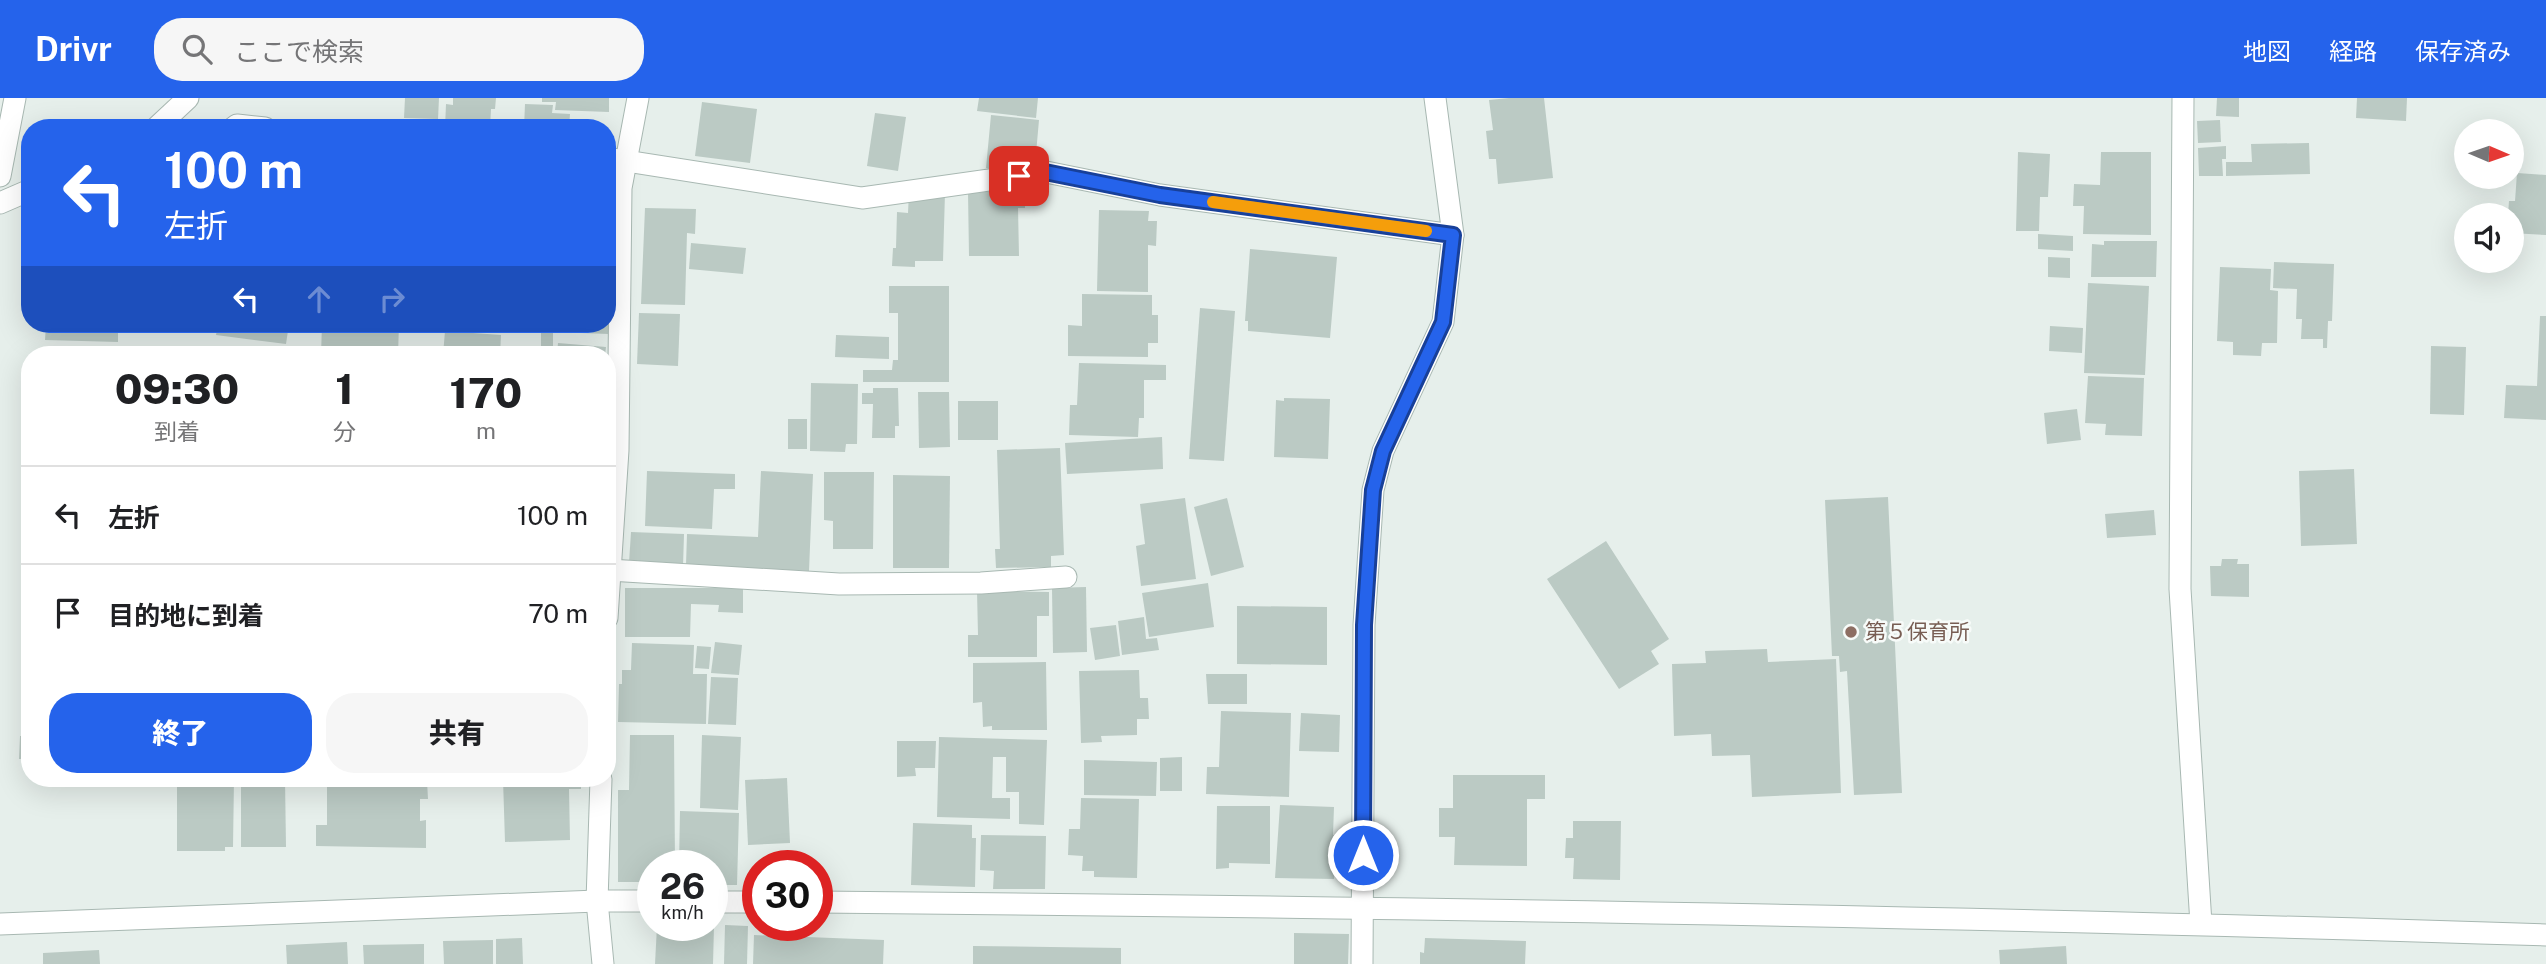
<!DOCTYPE html>
<html lang="ja">
<meta charset="utf-8">
<style>
:root{--surface:#fff;--page:#f6f6f6;--text:#202124;--muted:#757577;--line:#e0e0e0;--accent:#2563eb}
body{margin:0;font-family:"Public Sans","Noto Sans JP",sans-serif;background:var(--page);color:var(--text);height:100vh;display:flex;flex-direction:column;font-size:26px;white-space:nowrap}
*{box-sizing:border-box;margin:0}
p{font-size:23px;color:var(--muted)}
.icon{flex:none;width:38px;height:38px;fill:none;stroke:currentColor;stroke-width:2;stroke-linecap:round;stroke-linejoin:round}
.map{position:relative;flex:1;overflow:hidden}
.details{position:absolute;left:21px;top:248px;width:595px;height:441px;display:flex;flex-direction:column;background:var(--surface);border-radius:28px;box-shadow:0 7px 28px #0002}
.details>*{flex:none}
.guide{position:absolute;left:21px;top:21px;width:595px;height:214px;border-radius:28px;box-shadow:0 7px 28px #0002;background:#2563eb;color:#fff;overflow:hidden}
.needle{width:46px;rotate:92deg}
.buttons{position:absolute;left:2454px;top:21px;display:grid;gap:14px}
.buttons a{display:grid;place-items:center;width:70px;height:70px;border-radius:50%;background:var(--surface);box-shadow:0 7px 28px #0002;font-size:35px}
.speed{position:absolute;left:637px;top:752px;display:flex;gap:14px;font-size:35px;font-weight:700;text-align:center}
.speed>*{display:grid;place-content:center;width:91px;height:91px;border-radius:50%;background:var(--surface);box-shadow:0 7px 28px #0002;line-height:1}
.speed small{font-size:18px;font-weight:400}
.speed .limit{border:10px solid #d22;background:#fff;color:#111}
.pin{position:absolute;display:grid;place-items:center;width:60px;height:60px;color:#fff;margin:-30px;border-radius:14px;box-shadow:0 4px 10px #0006}
.me{position:absolute;width:77px;margin:-38px;rotate:0deg;stroke-linejoin:round;filter:drop-shadow(0 0 5px #0008)}
.turn{display:flex;align-items:center;gap:24px;height:147px;padding:0 28px;font-size:32px}
.turn .icon{width:91px;height:91px;stroke-width:2.5}
.turn b{display:block;font-size:49px;line-height:60px}
.lanes{display:flex;align-items:center;height:66px;padding:0 28px;background:#0003;justify-content:center;gap:35px;direction:ltr}
.lanes .off{opacity:.35}
.eta{display:flex;justify-content:space-evenly;align-items:center;height:119px;text-align:center}
.eta b{font-size:42px;font-weight:800;line-height:49px}
.action{display:flex;gap:14px;margin-top:auto;padding:14px 28px}
.action a{flex:1;height:80px;border-radius:28px;background:var(--accent);color:#fff;font-size:28px;font-weight:800;line-height:80px;text-align:center}
.action a+a{background:var(--page);color:var(--text)}
ul{padding:0;list-style:none}
li{display:flex;align-items:center;gap:21px;height:98px;padding:0 28px;border-top:2px solid var(--line)}
li div{flex:1}
li b{display:block;font-size:26px}
li em{font-style:normal}
header{display:flex;align-items:center;gap:42px;box-sizing:border-box;height:98px;padding:0 35px;background:var(--accent);color:#fff}
header strong{font-size:33px}
nav{display:flex;gap:38px;margin-inline-start:auto;font-size:24px}
.search{width:490px;height:63px;background:var(--page);display:flex;align-items:center;gap:18px;box-sizing:border-box;padding:0 24px;border-radius:28px;color:var(--muted);font-size:26px}
.map>svg:first-child{display:block}
.building{fill:#bbcac4}
.lines{fill:none;stroke-linecap:round;stroke-linejoin:round}
.lane-casing{stroke:#a8b8b2;stroke-width:23}
.street-casing{stroke:#a8b8b2;stroke-width:23}
.lane{stroke:#fff;stroke-width:21}
.street{stroke:#fff;stroke-width:21}
.route-casing{stroke:#184099;stroke-width:18}
.route{stroke:#2563eb;stroke-width:12}
.slow{stroke:#f59e0b;stroke-width:12}
.education-dot{fill:#8d6e63;stroke:#f7fbf9;stroke-width:2.5}
.labels{text-anchor:middle;stroke-width:5;stroke-linejoin:round;paint-order:stroke}
.education-label{font-size:21px;fill:#785e54;stroke:#f7fbf9;text-anchor:start}
</style>
<header>
<strong>Drivr</strong>
<div class="search"><svg class="icon" aria-label="search" viewBox="0 0 24 24"><circle cx="10" cy="10" r="6"/><path d="M15 15l6 6"/></svg>ここで検索</div>
<nav><a>地図</a><a>経路</a><a>保存済み</a></nav>
</header>
<div class="map">
<svg width="2546" height="866" viewBox="0 0 2546 866">
<rect width="100%" height="100%" fill="#e6efeb"/>
<g class="building">
<path d="M 405,0 L 439,0 L 438,21 L 404,20 Z"/>
<path d="M 453,0 L 496,0 L 495,11 L 491,11 L 490,30 L 445,30 L 446,6 L 453,7 Z"/>
<path d="M 542,0 L 609,0 L 609,14 L 555,12 L 556,4 L 542,4 Z"/>
<path d="M 979,0 L 1038,0 L 1036,20 L 977,13 Z"/>
<path d="M 1509,0 L 1544,0 L 1553,80 L 1498,86 L 1496,61 L 1489,61 L 1486,33 L 1493,32 L 1489,2 Z"/>
<path d="M 2217,0 L 2239,0 L 2239,19 L 2216,18 Z"/>
<path d="M 2357,0 L 2407,0 L 2406,23 L 2356,20 Z"/>
<path d="M 702,4 L 757,11 L 750,65 L 695,58 Z"/>
<path d="M 525,6 L 553,7 L 552,15 L 570,16 L 569,30 L 524,30 Z"/>
<path d="M 875,15 L 906,19 L 898,73 L 867,68 Z"/>
<path d="M 991,17 L 1039,22 L 1035,67 L 1001,63 L 1001,71 L 986,70 Z"/>
<path d="M 2220,22 L 2221,44 L 2198,45 L 2197,23 Z"/>
<path d="M 2309,45 L 2310,76 L 2226,78 L 2226,64 L 2252,64 L 2251,46 Z"/>
<path d="M 2226,48 L 2226,61 L 2222,61 L 2223,78 L 2199,78 L 2198,50 Z"/>
<path d="M 2018,54 L 2050,56 L 2048,99 L 2040,99 L 2039,133 L 2016,133 Z"/>
<path d="M 2101,54 L 2151,54 L 2151,137 L 2083,136 L 2084,108 L 2073,108 L 2074,86 L 2100,87 Z"/>
<path d="M 2517,75 L 2546,77 L 2546,137 L 2511,135 L 2511,117 L 2508,117 L 2509,103 L 2515,103 Z"/>
<path d="M 1025,93 L 1025,110 L 1018,110 L 1019,158 L 969,158 L 968,94 Z"/>
<path d="M 909,94 L 945,95 L 943,163 L 915,163 L 915,169 L 892,168 L 893,150 L 896,150 L 897,114 L 908,115 Z"/>
<path d="M 645,110 L 696,111 L 695,136 L 687,135 L 685,207 L 641,206 Z"/>
<path d="M 1099,112 L 1149,113 L 1148,123 L 1157,123 L 1156,148 L 1148,147 L 1148,194 L 1097,193 Z"/>
<path d="M 2038,136 L 2073,138 L 2073,153 L 2038,151 Z"/>
<path d="M 2104,143 L 2157,143 L 2156,179 L 2091,179 L 2092,146 L 2104,147 Z"/>
<path d="M 691,145 L 746,150 L 743,176 L 689,171 Z"/>
<path d="M 1250,151 L 1337,159 L 1330,240 L 1248,233 L 1248,223 L 1245,223 Z"/>
<path d="M 2048,159 L 2070,160 L 2070,180 L 2048,179 Z"/>
<path d="M 2274,164 L 2334,166 L 2332,223 L 2328,223 L 2327,250 L 2323,250 L 2323,241 L 2301,241 L 2302,221 L 2296,221 L 2297,191 L 2273,190 Z"/>
<path d="M 2220,169 L 2271,171 L 2270,192 L 2278,193 L 2277,245 L 2262,245 L 2261,258 L 2233,257 L 2233,244 L 2217,243 Z"/>
<path d="M 2088,185 L 2149,188 L 2145,277 L 2084,275 Z"/>
<path d="M 889,188 L 949,188 L 949,284 L 863,284 L 863,272 L 892,272 L 893,262 L 898,262 L 898,215 L 889,215 Z"/>
<path d="M 607,190 L 611,190 L 609,219 L 607,219 Z"/>
<path d="M 1082,196 L 1152,197 L 1152,217 L 1158,217 L 1158,245 L 1148,245 L 1148,259 L 1068,258 L 1068,227 L 1082,228 Z"/>
<path d="M 1200,210 L 1235,213 L 1224,363 L 1189,361 Z"/>
<path d="M 639,215 L 680,216 L 678,268 L 637,266 Z"/>
<path d="M 2540,218 L 2546,218 L 2546,322 L 2504,320 L 2506,287 L 2537,288 Z"/>
<path d="M 46,226 L 118,226 L 118,244 L 45,242 Z"/>
<path d="M 218,226 L 289,226 L 286,246 L 216,237 Z"/>
<path d="M 322,226 L 399,226 L 398,257 L 321,257 Z"/>
<path d="M 541,226 L 609,226 L 609,236 L 553,234 L 553,249 L 541,249 Z"/>
<path d="M 2050,228 L 2083,230 L 2082,255 L 2049,253 Z"/>
<path d="M 445,233 L 501,237 L 500,257 L 443,257 Z"/>
<path d="M 836,237 L 889,239 L 889,261 L 835,259 Z"/>
<path d="M 558,245 L 606,249 L 605,257 L 557,257 Z"/>
<path d="M 2431,248 L 2466,249 L 2464,317 L 2430,316 Z"/>
<path d="M 1079,265 L 1166,267 L 1166,282 L 1144,282 L 1144,320 L 1139,320 L 1138,339 L 1069,337 L 1070,307 L 1077,307 Z"/>
<path d="M 2088,278 L 2144,280 L 2142,338 L 2105,337 L 2106,326 L 2085,325 Z"/>
<path d="M 811,285 L 858,286 L 857,346 L 846,346 L 845,354 L 810,353 Z"/>
<path d="M 873,290 L 898,290 L 899,328 L 895,328 L 895,340 L 872,340 L 873,306 L 862,306 L 862,295 L 873,295 Z"/>
<path d="M 918,294 L 949,294 L 950,349 L 919,350 Z"/>
<path d="M 1284,300 L 1330,301 L 1328,361 L 1274,359 L 1276,302 L 1284,303 Z"/>
<rect x="958" y="303" width="40" height="39"/>
<path d="M 2077,311 L 2081,342 L 2047,346 L 2044,315 Z"/>
<rect x="788" y="321" width="19" height="30"/>
<path d="M 1162,339 L 1163,371 L 1067,376 L 1065,345 Z"/>
<path d="M 1060,350 L 1064,457 L 1051,458 L 1051,469 L 996,470 L 995,451 L 1000,451 L 997,352 Z"/>
<path d="M 2354,371 L 2357,446 L 2301,448 L 2299,373 Z"/>
<path d="M 647,373 L 735,376 L 735,391 L 714,391 L 712,431 L 645,428 Z"/>
<path d="M 761,373 L 813,376 L 809,473 L 686,467 L 687,436 L 758,439 Z"/>
<path d="M 824,374 L 874,374 L 873,451 L 833,451 L 833,423 L 824,422 Z"/>
<path d="M 893,377 L 950,378 L 949,470 L 893,470 Z"/>
<path d="M 1888,399 L 1902,695 L 1854,697 L 1847,573 L 1840,574 L 1839,558 L 1832,558 L 1825,402 Z"/>
<path d="M 1185,400 L 1196,481 L 1141,488 L 1136,448 L 1145,446 L 1140,406 Z"/>
<path d="M 1227,400 L 1244,469 L 1211,478 L 1194,409 Z"/>
<path d="M 2154,412 L 2156,437 L 2107,440 L 2105,416 Z"/>
<path d="M 631,434 L 684,436 L 683,468 L 629,465 Z"/>
<path d="M 1606,443 L 1669,541 L 1651,553 L 1659,566 L 1619,591 L 1547,481 Z"/>
<path d="M 2222,461 L 2238,461 L 2237,466 L 2249,466 L 2249,499 L 2211,498 L 2210,468 L 2221,468 Z"/>
<path d="M 1208,485 L 1214,529 L 1149,539 L 1142,495 Z"/>
<path d="M 1086,489 L 1087,554 L 1053,555 L 1052,490 Z"/>
<path d="M 625,490 L 743,490 L 743,515 L 718,514 L 719,507 L 691,506 L 690,539 L 625,539 Z"/>
<path d="M 977,493 L 1049,494 L 1049,518 L 1037,518 L 1037,559 L 968,559 L 968,537 L 978,537 Z"/>
<path d="M 1237,508 L 1327,509 L 1327,567 L 1237,566 Z"/>
<path d="M 1144,519 L 1146,541 L 1157,540 L 1159,552 L 1122,557 L 1118,523 Z"/>
<path d="M 1116,527 L 1120,558 L 1095,562 L 1090,530 Z"/>
<path d="M 715,544 L 742,547 L 739,577 L 711,575 Z"/>
<path d="M 632,545 L 694,547 L 693,576 L 707,576 L 706,626 L 618,624 L 619,586 L 622,586 L 622,572 L 631,572 Z"/>
<path d="M 697,548 L 711,549 L 709,571 L 695,570 Z"/>
<path d="M 1767,551 L 1768,564 L 1836,561 L 1841,695 L 1752,699 L 1750,657 L 1712,658 L 1711,636 L 1674,638 L 1672,566 L 1706,565 L 1705,553 Z"/>
<path d="M 1046,564 L 1047,632 L 992,632 L 992,628 L 983,629 L 982,604 L 973,605 L 973,565 Z"/>
<path d="M 1139,572 L 1140,600 L 1148,600 L 1149,621 L 1137,621 L 1137,637 L 1101,638 L 1102,644 L 1081,645 L 1079,573 Z"/>
<path d="M 1206,576 L 1247,576 L 1247,606 L 1208,606 Z"/>
<path d="M 711,579 L 738,580 L 736,627 L 708,626 Z"/>
<path d="M 26,608 L 30,608 L 30,661 L 19,661 L 20,638 L 26,638 Z"/>
<path d="M 1221,613 L 1291,615 L 1289,699 L 1206,696 L 1207,669 L 1219,669 Z"/>
<path d="M 1301,615 L 1340,617 L 1339,654 L 1299,653 Z"/>
<path d="M 630,637 L 674,637 L 675,768 L 653,768 L 653,784 L 618,784 L 618,692 L 629,692 Z"/>
<path d="M 702,637 L 741,639 L 738,712 L 700,710 Z"/>
<path d="M 939,639 L 1047,642 L 1044,727 L 1019,726 L 1019,694 L 1006,694 L 1006,659 L 993,659 L 992,700 L 1010,700 L 1010,721 L 937,719 Z"/>
<path d="M 897,643 L 936,643 L 935,670 L 915,670 L 916,678 L 897,679 Z"/>
<path d="M 1182,659 L 1182,693 L 1160,693 L 1160,660 Z"/>
<path d="M 1084,662 L 1157,664 L 1156,698 L 1084,697 Z"/>
<path d="M 1453,677 L 1545,677 L 1545,701 L 1527,701 L 1527,768 L 1454,767 L 1455,739 L 1439,739 L 1439,710 L 1453,710 Z"/>
<path d="M 787,680 L 790,745 L 748,747 L 745,682 Z"/>
<path d="M 177,681 L 234,681 L 233,749 L 225,749 L 225,753 L 177,753 Z"/>
<path d="M 241,681 L 285,681 L 286,749 L 241,749 Z"/>
<path d="M 418,681 L 418,683 L 427,683 L 428,701 L 420,701 L 420,723 L 426,722 L 426,750 L 316,748 L 316,727 L 327,727 L 327,682 Z"/>
<path d="M 503,681 L 581,681 L 581,691 L 569,691 L 570,742 L 505,744 Z"/>
<path d="M 1081,700 L 1139,701 L 1137,780 L 1094,779 L 1094,773 L 1082,773 L 1083,758 L 1068,757 L 1069,731 L 1080,731 Z"/>
<path d="M 1280,707 L 1334,709 L 1333,737 L 1344,737 L 1343,764 L 1335,764 L 1334,781 L 1275,780 Z"/>
<path d="M 1217,708 L 1270,708 L 1270,766 L 1229,765 L 1229,770 L 1216,771 Z"/>
<path d="M 680,713 L 739,715 L 737,787 L 712,787 L 712,768 L 679,768 Z"/>
<path d="M 1573,723 L 1621,723 L 1620,782 L 1573,781 L 1574,760 L 1565,760 L 1566,740 L 1573,740 Z"/>
<path d="M 913,725 L 972,727 L 972,740 L 976,740 L 975,789 L 911,787 Z"/>
<path d="M 981,737 L 1046,738 L 1045,791 L 993,791 L 994,773 L 980,772 Z"/>
<path d="M 725,827 L 748,828 L 747,866 L 724,866 Z"/>
<path d="M 657,828 L 714,828 L 713,866 L 655,866 Z"/>
<path d="M 1294,835 L 1349,836 L 1348,866 L 1294,866 Z"/>
<path d="M 754,837 L 884,842 L 883,866 L 753,866 Z"/>
<path d="M 522,840 L 523,866 L 496,866 L 496,841 Z"/>
<path d="M 1425,840 L 1526,843 L 1525,866 L 1420,866 L 1420,854 L 1424,855 Z"/>
<path d="M 493,842 L 493,866 L 444,866 L 443,843 Z"/>
<path d="M 347,844 L 348,866 L 287,866 L 286,847 Z"/>
<path d="M 424,846 L 424,866 L 364,866 L 363,847 Z"/>
<path d="M 973,848 L 1121,850 L 1121,866 L 973,866 Z"/>
<path d="M 2066,848 L 2067,866 L 2000,866 L 1999,852 Z"/>
<path d="M 99,852 L 100,866 L 43,866 L 43,855 Z"/>
</g>
<g class="lines">
<g class="lane-casing">
<g id="lane">
<path d="M 233,30 L 237,27 L 265,30"/>
<path d="M 607,60 L 862,100 L 1046,74 L 1160,97 L 1453,137"/>
</g>
</g>
<g class="street-casing">
<g id="street">
<path d="M 2183,0 L 2180,491 L 2201,826"/>
<path d="M 156,30 L 188,0"/>
<path d="M 0,78 L 15,0"/>
<path d="M 0,105 L 30,92"/>
<path d="M 609,472 L 839,486 L 981,485 L 1066,479"/>
<path d="M 607,520 L 618,352 L 621,90 L 638,0"/>
<path d="M 601,681 L 597,803 L 603,866"/>
<path d="M 712,804 L 758,804"/>
<path d="M 817,804 C 1394,809 1970,818 2546,837"/>
<path d="M 0,826 L 597,803 L 653,803"/>
<path d="M 1362,866 L 1364,527 L 1373,392 L 1383,353 L 1443,224 L 1453,137 L 1435,0"/>
</g>
</g>
<use href="#lane" class="lane"/>
<use href="#street" class="street"/>
</g>
<g class="lines">
<g class="route-casing">
<path id="route" d="M 1019,78 L 1045,74 L 1160,97 L 1453,137 L 1443,224 L 1383,353 L 1373,392 L 1364,527 L 1363,757"/>
</g>
<use href="#route" class="route"/>
<path class="slow" d="M 1213,104 L 1426,133"/>
</g>
<circle class="education-dot" cx="1851" cy="534" r="7"/>
<g class="labels">
<g class="education-label">
<text x="1865" y="541">第５保育所</text>
</g>
</g>
</svg>
<div class="buttons">
<a><svg class="needle" viewBox="-14 -14 28 28"><path d="M0-13l5 13h-10z" fill="#e53935"/><path d="M0 13l5-13h-10z" fill="#757577"/></svg></a>
<a><svg class="icon" aria-label="sound" viewBox="0 0 24 24"><path d="M4 9h4l5-4v14l-5-4H4zM17 9q2 3 0 6"/></svg></a>
</div>
<div class="speed"><div>26<small>km/h</small></div><div class="limit">30</div></div>
<div class="pin" style="left:1019px;top:78px;background:#d93025"><svg class="icon" aria-label="arrive" viewBox="0 0 24 24"><path d="M6 21V4h12l-3 4 3 4H6"/></svg></div>
<svg class="me" style="left:1363px;top:757px" viewBox="-20 -20 40 40"><circle r="17" fill="#2563eb" stroke="#fff" stroke-width="3"/><path d="M0-11L8 9 0 5-8 9z" fill="#fff"/></svg>
<div class="guide">
<div class="turn"><svg class="icon" aria-label="left" viewBox="0 0 24 24"><path d="M17 20v-9H6M10 6l-5 5 5 5"/></svg><div><b>100 m</b>左折</div></div>
<div class="lanes"><svg class="icon" aria-label="left" viewBox="0 0 24 24"><path d="M17 20v-9H6M10 6l-5 5 5 5"/></svg><svg class="icon off" aria-label="ahead" viewBox="0 0 24 24"><path d="M12 20V5M6 11l6-6 6 6"/></svg><svg class="icon off" aria-label="right" viewBox="0 0 24 24"><path d="M7 20v-9h11M14 6l5 5-5 5"/></svg></div>
</div>
<section class="details">
<div class="eta">
<div><b>09:30</b><p>到着</p></div>
<div><b>1</b><p>分</p></div>
<div><b>170</b><p>m</p></div>
</div>
<ul>
<li><svg class="icon" aria-label="left" viewBox="0 0 24 24"><path d="M17 20v-9H6M10 6l-5 5 5 5"/></svg><div><b>左折</b></div><em>100 m</em></li>
<li><svg class="icon" aria-label="arrive" viewBox="0 0 24 24"><path d="M6 21V4h12l-3 4 3 4H6"/></svg><div><b>目的地に到着</b></div><em>70 m</em></li>
</ul>
<div class="action"><a>終了</a><a>共有</a></div>
</section>
</div>
